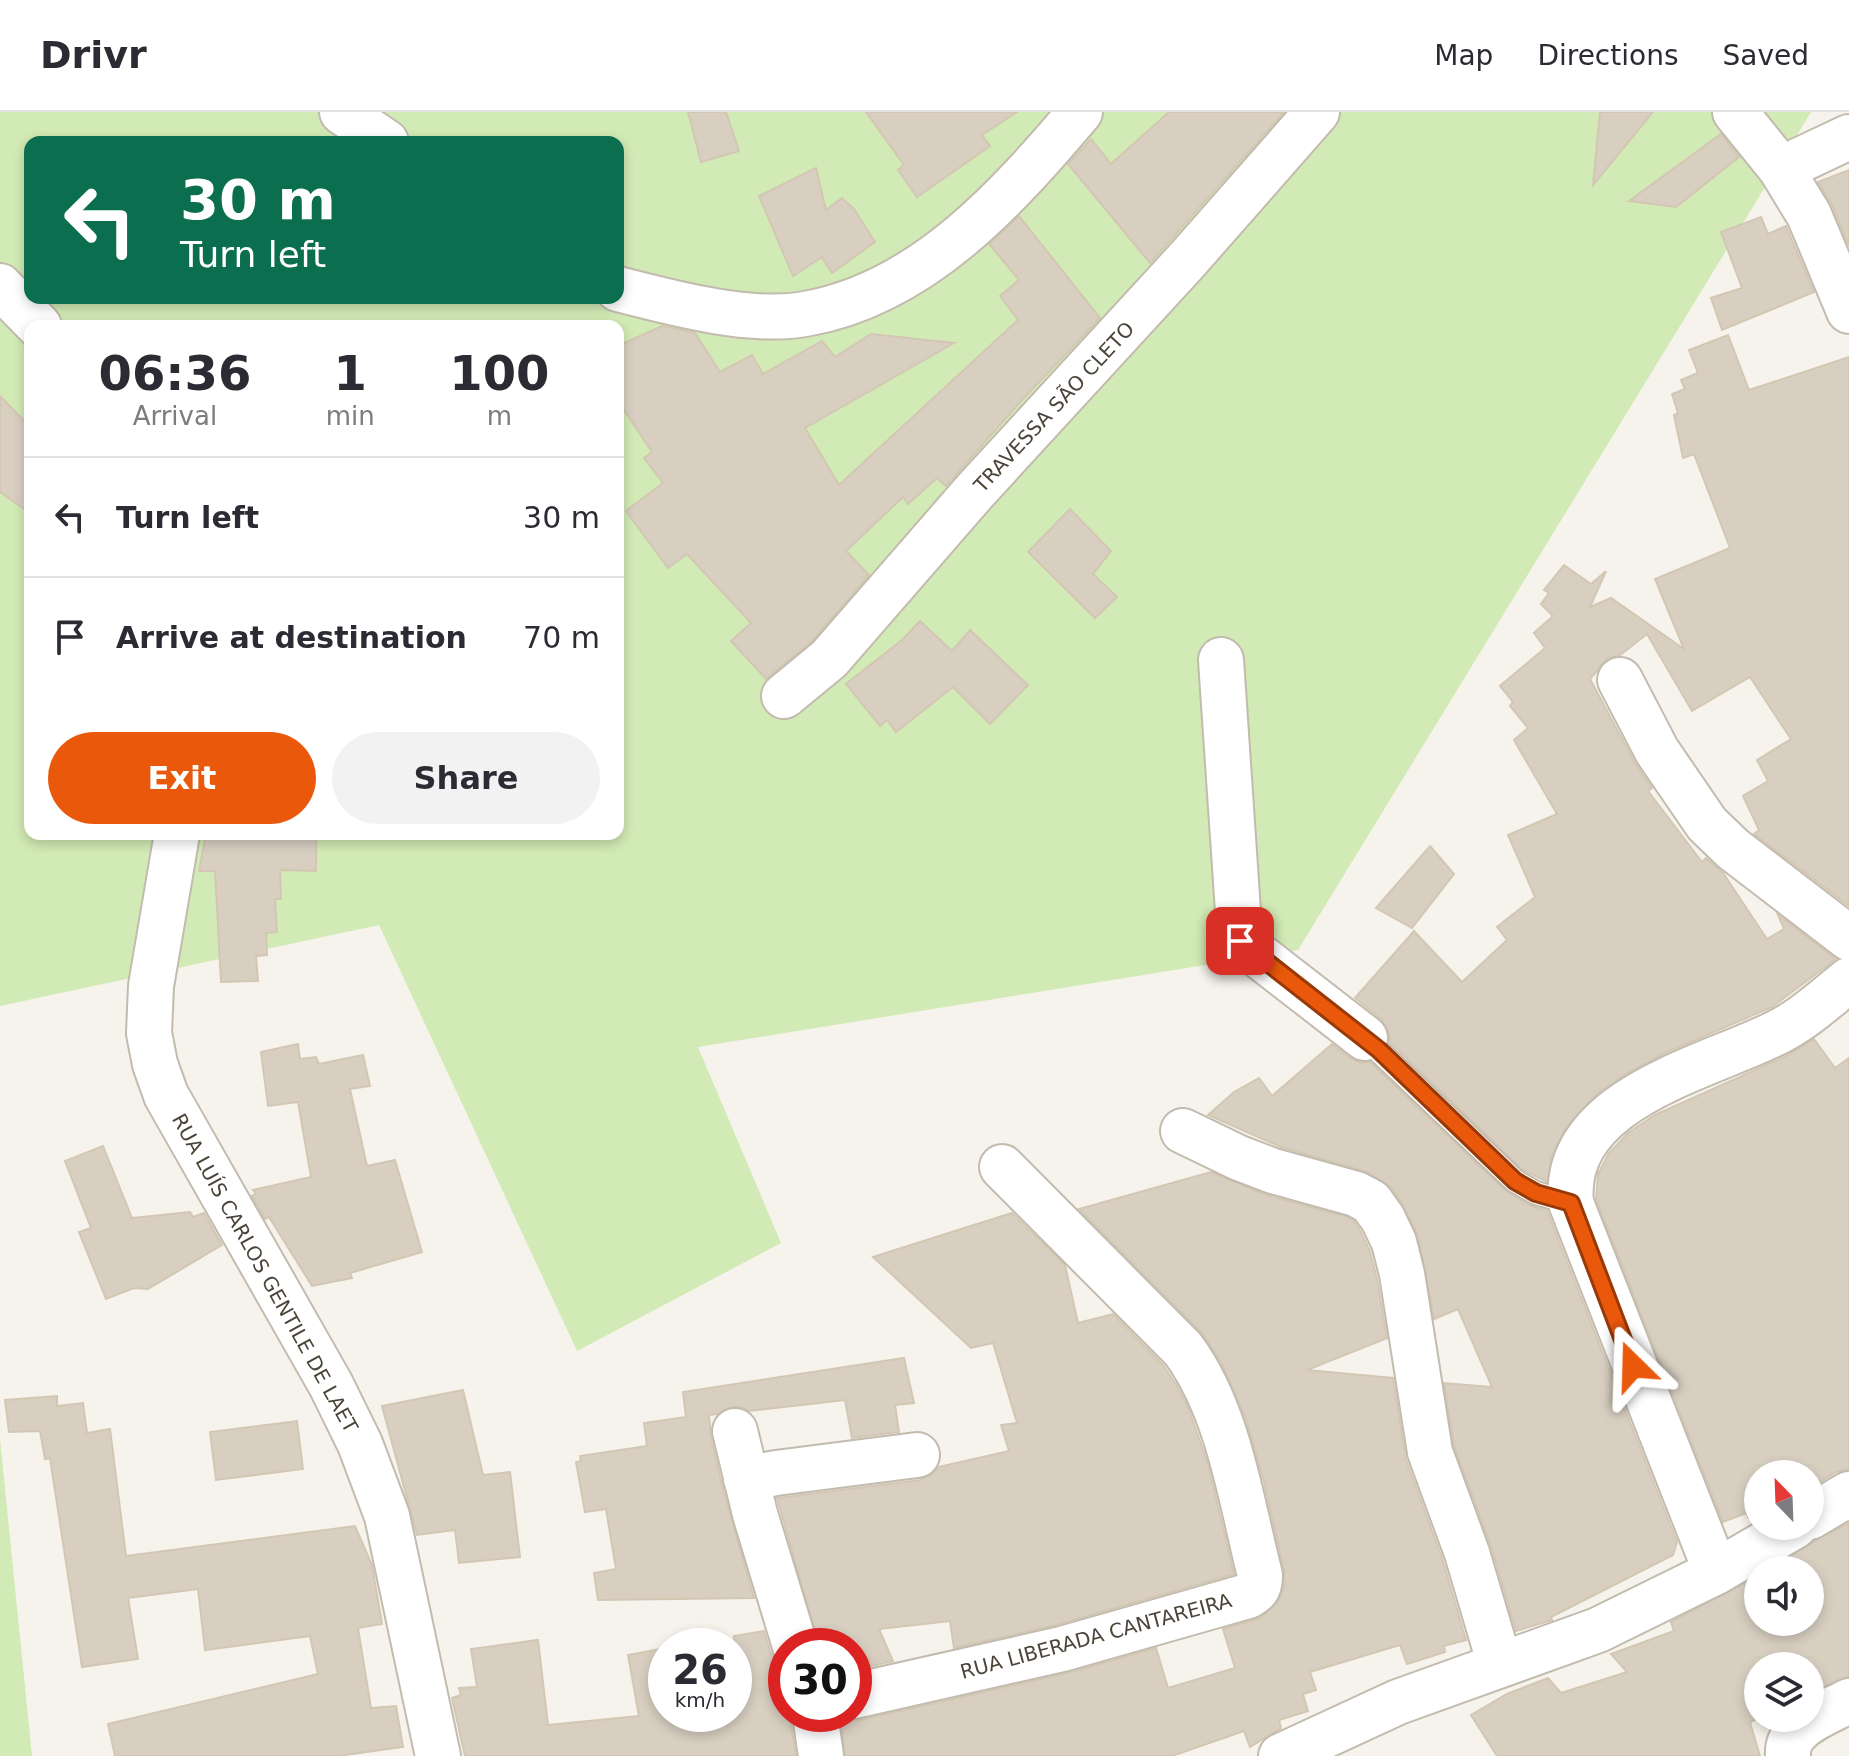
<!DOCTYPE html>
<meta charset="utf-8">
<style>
:root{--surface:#fff;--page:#f2f2f3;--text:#2b2b33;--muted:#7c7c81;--line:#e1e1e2;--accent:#ea580c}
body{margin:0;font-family:"DejaVu Sans",sans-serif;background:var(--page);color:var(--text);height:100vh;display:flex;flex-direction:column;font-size:30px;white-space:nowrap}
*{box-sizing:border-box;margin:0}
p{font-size:26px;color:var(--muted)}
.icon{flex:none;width:44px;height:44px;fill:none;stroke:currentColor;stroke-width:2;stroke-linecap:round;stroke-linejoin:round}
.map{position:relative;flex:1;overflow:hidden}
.drawer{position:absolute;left:24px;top:208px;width:600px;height:520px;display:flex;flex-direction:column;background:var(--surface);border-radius:16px;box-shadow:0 4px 12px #0003}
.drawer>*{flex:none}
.banner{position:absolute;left:24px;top:24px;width:600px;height:168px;border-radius:16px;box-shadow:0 4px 12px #0003;background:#0b6e4f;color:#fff;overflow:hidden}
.needle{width:52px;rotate:337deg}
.fabs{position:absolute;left:1744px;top:1348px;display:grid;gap:16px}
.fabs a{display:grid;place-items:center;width:80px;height:80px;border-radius:50%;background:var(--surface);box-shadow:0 4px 12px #0003;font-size:40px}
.speed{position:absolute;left:648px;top:1516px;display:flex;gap:16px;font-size:40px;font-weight:700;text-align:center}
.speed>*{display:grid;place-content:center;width:104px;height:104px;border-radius:50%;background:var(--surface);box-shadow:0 4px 12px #0003;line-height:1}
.speed small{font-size:20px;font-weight:400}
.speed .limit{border:12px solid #d22;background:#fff;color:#111}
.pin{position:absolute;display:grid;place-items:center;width:68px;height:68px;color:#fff;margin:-34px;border-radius:16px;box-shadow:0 4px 12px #0006}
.me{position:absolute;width:88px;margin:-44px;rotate:338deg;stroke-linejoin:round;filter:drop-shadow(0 0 6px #0008)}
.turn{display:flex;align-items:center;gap:28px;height:168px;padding:0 24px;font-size:36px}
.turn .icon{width:104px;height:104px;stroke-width:2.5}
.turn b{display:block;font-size:56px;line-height:68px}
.eta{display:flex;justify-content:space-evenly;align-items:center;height:136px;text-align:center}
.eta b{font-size:48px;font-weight:800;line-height:56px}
.primary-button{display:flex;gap:16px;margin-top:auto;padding:16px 24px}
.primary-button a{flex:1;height:92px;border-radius:48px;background:var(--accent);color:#fff;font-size:32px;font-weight:800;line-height:92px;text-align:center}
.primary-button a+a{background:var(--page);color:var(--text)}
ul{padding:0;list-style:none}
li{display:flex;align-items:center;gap:24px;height:120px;padding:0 24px;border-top:2px solid var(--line)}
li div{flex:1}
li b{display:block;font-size:30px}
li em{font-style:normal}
header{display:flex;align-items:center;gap:48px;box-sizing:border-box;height:112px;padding:0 40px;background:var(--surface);border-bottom:2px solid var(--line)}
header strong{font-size:38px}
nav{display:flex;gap:44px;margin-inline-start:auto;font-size:28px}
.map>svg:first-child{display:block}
.green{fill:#d2eab5;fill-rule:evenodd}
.building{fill:#d8cfc1;stroke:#d3c7b4;stroke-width:2}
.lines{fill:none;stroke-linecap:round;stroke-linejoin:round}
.service-casing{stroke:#c2bbae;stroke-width:26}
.minor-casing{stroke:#c2bbae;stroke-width:48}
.service{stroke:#fff;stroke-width:22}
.minor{stroke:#fff;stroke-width:44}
.route-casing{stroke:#983908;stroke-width:20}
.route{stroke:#ea580c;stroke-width:14}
.labels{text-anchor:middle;stroke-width:6;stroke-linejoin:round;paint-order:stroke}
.street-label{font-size:20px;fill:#4b4439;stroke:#fff}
</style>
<header>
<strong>Drivr</strong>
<nav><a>Map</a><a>Directions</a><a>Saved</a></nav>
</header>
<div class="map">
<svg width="1849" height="1644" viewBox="0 0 1849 1644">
<rect width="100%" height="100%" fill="#f6f3ec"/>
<g class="green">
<path d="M 0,0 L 1811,0 L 1298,838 L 698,935 L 781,1131 L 577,1239 L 379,813 L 0,894 ZM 30,30 L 618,30 L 618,186 L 30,186 ZM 30,214 L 618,214 L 618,722 L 30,722 Z"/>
<path d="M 0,1327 L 32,1644 L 0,1644 Z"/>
</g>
<g class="building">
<path d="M 688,0 L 726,0 L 739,39 L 701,50 Z"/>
<path d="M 866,0 L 1017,0 L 982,23 L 990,34 L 917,85 L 898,58 L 904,53 Z"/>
<path d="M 1169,0 L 1284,0 L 1150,151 L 1068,52 L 1091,27 L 1111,52 Z"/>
<path d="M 1600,0 L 1653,0 L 1593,73 Z"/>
<path d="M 1721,22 L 1739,45 L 1676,95 L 1629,89 Z"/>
<path d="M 816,56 L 826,98 L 842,86 L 854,97 L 875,130 L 832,161 L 822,145 L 793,164 L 759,84 Z"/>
<path d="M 1849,58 L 1849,134 L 1832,93 L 1818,70 Z"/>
<path d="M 1019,104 L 1100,206 L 1022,288 L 946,374 L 937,366 L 908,392 L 903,385 L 846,439 L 869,463 L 812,529 L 766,567 L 731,529 L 751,511 L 687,442 L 668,456 L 626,399 L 663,371 L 644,346 L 652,340 L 618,289 L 618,234 L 662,214 L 695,221 L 720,260 L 752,243 L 763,262 L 822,229 L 835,245 L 871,222 L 954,231 L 805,316 L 839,373 L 1018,208 L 1000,184 L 1019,168 L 989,132 Z"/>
<path d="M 1761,105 L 1768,122 L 1786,114 L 1814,180 L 1722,218 L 1711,186 L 1742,176 L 1721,120 Z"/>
<path d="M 1728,223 L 1749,278 L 1849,245 L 1849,794 L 1754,722 L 1759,718 L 1743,684 L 1768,669 L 1757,648 L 1791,627 L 1750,565 L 1692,599 L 1647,522 L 1620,543 L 1608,546 L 1590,567 L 1635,651 L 1652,676 L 1648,679 L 1702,750 L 1706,746 L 1723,761 L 1767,827 L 1784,817 L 1778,803 L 1836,847 L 1772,895 L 1665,941 L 1631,959 L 1598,981 L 1566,1015 L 1551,1045 L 1548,1070 L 1523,1058 L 1390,930 L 1388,917 L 1381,907 L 1355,886 L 1414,819 L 1462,870 L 1507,828 L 1497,815 L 1535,785 L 1508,723 L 1557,702 L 1514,628 L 1528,616 L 1510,594 L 1513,590 L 1500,574 L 1545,536 L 1534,521 L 1553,504 L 1541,492 L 1549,481 L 1544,478 L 1564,453 L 1591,472 L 1606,459 L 1590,495 L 1611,486 L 1684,537 L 1655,467 L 1730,436 L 1694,342 L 1683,346 L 1674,303 L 1678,301 L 1672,282 L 1685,277 L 1681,268 L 1698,261 L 1689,238 Z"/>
<path d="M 0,284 L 30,315 L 30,401 L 0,380 Z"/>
<path d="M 1070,397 L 1111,439 L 1093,462 L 1117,485 L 1095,506 L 1028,440 Z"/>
<path d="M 920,509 L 952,539 L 970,518 L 1028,573 L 990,612 L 953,575 L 896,620 L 887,608 L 880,614 L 846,572 L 902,528 Z"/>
<path d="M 206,722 L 316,722 L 316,759 L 280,758 L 281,787 L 275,787 L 277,820 L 266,821 L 267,843 L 256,844 L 258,869 L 221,870 L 215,759 L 199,759 Z"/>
<path d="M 1430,734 L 1454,762 L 1412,816 L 1376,796 Z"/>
<path d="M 1814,927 L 1835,956 L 1849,946 L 1849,1357 L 1836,1360 L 1810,1376 L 1810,1362 L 1758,1362 L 1758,1399 L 1748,1405 L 1746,1401 L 1723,1410 L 1596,1087 L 1598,1062 L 1609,1041 L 1628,1021 L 1655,1003 L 1784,945 Z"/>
<path d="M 298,932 L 300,947 L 316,945 L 319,952 L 363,943 L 370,974 L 350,977 L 367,1054 L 395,1048 L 422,1140 L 350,1161 L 352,1166 L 312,1174 L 269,1105 L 265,1107 L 252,1084 L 256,1082 L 253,1078 L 311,1065 L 298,990 L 268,994 L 261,940 Z"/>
<path d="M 1332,932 L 1350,946 L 1361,951 L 1370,950 L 1506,1079 L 1529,1093 L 1547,1099 L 1677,1430 L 1673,1443 L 1551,1505 L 1552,1508 L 1516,1519 L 1491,1434 L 1454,1334 L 1444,1271 L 1492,1275 L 1458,1197 L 1434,1207 L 1418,1124 L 1403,1093 L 1391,1075 L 1367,1060 L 1281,1035 L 1208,1003 L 1234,980 L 1259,966 L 1272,984 Z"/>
<path d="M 103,1034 L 132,1106 L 190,1100 L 193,1105 L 204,1101 L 222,1133 L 148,1177 L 134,1176 L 106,1187 L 79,1120 L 91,1116 L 65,1049 Z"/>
<path d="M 1211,1060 L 1266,1083 L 1347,1105 L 1354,1109 L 1361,1120 L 1370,1139 L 1377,1167 L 1387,1226 L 1307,1258 L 1393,1266 L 1406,1348 L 1443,1449 L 1466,1528 L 1444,1534 L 1445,1540 L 1407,1552 L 1400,1533 L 1310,1560 L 1316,1578 L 1303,1582 L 1308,1599 L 1279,1608 L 1281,1616 L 1250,1635 L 1244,1619 L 1172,1644 L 845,1644 L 841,1604 L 847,1608 L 860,1608 L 1068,1561 L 1156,1536 L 1168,1576 L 1235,1556 L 1223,1517 L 1260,1506 L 1278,1490 L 1284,1476 L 1284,1458 L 1264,1370 L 1246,1307 L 1221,1250 L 1201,1220 L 1079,1097 Z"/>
<path d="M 1012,1101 L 1065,1153 L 1078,1211 L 1113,1202 L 1163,1253 L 1177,1274 L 1189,1298 L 1208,1352 L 1234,1462 L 1056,1513 L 954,1536 L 950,1509 L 879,1517 L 893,1549 L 854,1558 L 854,1534 L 819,1534 L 777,1386 L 920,1368 L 931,1363 L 939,1355 L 1009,1339 L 1001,1313 L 1017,1311 L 993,1231 L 971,1236 L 873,1145 Z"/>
<path d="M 904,1246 L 914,1291 L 895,1293 L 899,1320 L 852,1326 L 845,1288 L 748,1299 L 741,1295 L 730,1295 L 717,1302 L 709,1303 L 711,1325 L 722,1373 L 754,1486 L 598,1488 L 594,1461 L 616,1457 L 606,1397 L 585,1400 L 576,1350 L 581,1349 L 580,1344 L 647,1334 L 644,1311 L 686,1305 L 683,1280 Z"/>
<path d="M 463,1278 L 483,1363 L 510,1360 L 520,1445 L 459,1451 L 455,1418 L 417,1423 L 382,1294 Z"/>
<path d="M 57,1284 L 57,1294 L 83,1291 L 87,1321 L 110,1317 L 126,1444 L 355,1414 L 372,1453 L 382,1512 L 358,1516 L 371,1596 L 396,1594 L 403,1635 L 338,1644 L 115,1644 L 108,1612 L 318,1562 L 310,1524 L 205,1538 L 198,1477 L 128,1486 L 138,1547 L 82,1555 L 50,1346 L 45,1347 L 40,1319 L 9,1320 L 5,1288 Z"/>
<path d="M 297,1309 L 303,1357 L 216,1368 L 210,1320 Z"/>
<path d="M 1849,1411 L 1849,1564 L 1810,1580 L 1810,1554 L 1758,1554 L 1759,1606 L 1750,1610 L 1760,1644 L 1497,1644 L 1471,1603 L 1507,1582 L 1548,1566 L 1561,1581 L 1627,1560 L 1611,1542 L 1674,1519 L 1671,1510 L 1758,1464 L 1758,1510 L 1810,1510 L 1810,1458 L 1769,1458 L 1814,1429 Z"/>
<path d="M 764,1519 L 771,1542 L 777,1552 L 784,1555 L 786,1563 L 786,1606 L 790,1605 L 796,1644 L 465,1644 L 452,1586 L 461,1583 L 459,1576 L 477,1575 L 471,1537 L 538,1528 L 548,1613 L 639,1604 L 628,1543 L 666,1536 L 666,1602 L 734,1602 L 734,1524 Z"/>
</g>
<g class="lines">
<g class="service-casing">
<path id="service" d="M 1365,926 L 1515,1069 L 1536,1081 L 1571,1091"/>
</g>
<g class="minor-casing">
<g id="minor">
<path d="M 342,0 L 386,30"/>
<path d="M 1735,0 L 1781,57 L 1809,103 L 1849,199"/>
<path d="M 1781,57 L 1849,25"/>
<path d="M 0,174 L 39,214"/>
<path d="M 618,177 C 672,191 750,212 805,202 C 922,182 1007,86 1080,0"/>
<path d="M 1221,548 L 1240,829 L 1365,926"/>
<path d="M 1620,568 L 1657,639 L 1707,712 L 1733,737 L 1849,826"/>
<path d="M 784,584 L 829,547 L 975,379 L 1188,147 L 1317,0"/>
<path d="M 177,722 L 151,874 L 149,921 L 155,952 L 166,983 L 331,1273 L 360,1332 L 387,1404 L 438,1644"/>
<path d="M 1183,1019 L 1239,1046 L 1273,1059 L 1356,1082 L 1371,1090 L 1383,1107 L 1394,1130 L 1402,1162 L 1430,1340 L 1467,1441 L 1500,1553"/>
<path d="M 735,1319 L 755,1402 L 795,1534"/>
<path d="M 746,1367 L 776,1361 L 917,1343"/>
<path d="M 1810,1405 L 1849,1382"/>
<path d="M 1716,1460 L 1571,1091 C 1561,988 1703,957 1774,922 C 1802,909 1825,887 1849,868"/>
<path d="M 854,1584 L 1062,1537 L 1248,1484 C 1258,1479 1260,1474 1260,1463 C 1241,1389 1229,1299 1183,1237 L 1002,1055"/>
<path d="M 815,1602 L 821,1644"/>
<path d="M 1281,1644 L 1398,1590 L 1598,1518 L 1716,1460 L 1795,1414"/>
<path d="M 1788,1644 C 1785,1614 1827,1601 1849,1589"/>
</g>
</g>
<use href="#service" class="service"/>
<use href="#minor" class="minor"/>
</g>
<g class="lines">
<g class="route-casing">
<path id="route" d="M 1240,829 L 1379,938 L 1515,1069 L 1536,1081 L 1571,1091 L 1633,1254"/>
</g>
<use href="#route" class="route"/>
</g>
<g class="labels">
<g class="street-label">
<text transform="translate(1054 295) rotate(-47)" y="7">TRAVESSA SÃO CLETO</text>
<text transform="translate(265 1161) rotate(61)" y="7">RUA LUÍS CARLOS GENTILE DE LAET</text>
<text transform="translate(1096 1524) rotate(-15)" y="7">RUA LIBERADA CANTAREIRA</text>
</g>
</g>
</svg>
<div class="fabs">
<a><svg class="needle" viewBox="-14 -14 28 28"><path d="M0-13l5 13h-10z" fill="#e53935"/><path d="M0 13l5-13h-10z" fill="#7c7c81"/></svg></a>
<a><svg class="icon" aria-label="sound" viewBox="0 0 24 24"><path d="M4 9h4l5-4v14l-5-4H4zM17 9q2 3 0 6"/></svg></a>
<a><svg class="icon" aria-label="layers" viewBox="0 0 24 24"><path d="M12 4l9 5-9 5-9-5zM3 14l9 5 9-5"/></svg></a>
</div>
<div class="speed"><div>26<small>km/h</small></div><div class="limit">30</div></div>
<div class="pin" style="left:1240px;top:829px;background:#d93025"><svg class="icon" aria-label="arrive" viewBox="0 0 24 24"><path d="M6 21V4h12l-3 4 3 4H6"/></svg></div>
<svg class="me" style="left:1633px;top:1254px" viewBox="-20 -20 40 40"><path d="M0-17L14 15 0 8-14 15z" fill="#ea580c" stroke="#fff" stroke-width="4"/></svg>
<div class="banner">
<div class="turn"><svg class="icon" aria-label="left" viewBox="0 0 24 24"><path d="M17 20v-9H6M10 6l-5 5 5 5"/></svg><div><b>30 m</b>Turn left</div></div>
</div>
<section class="drawer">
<div class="eta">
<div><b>06:36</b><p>Arrival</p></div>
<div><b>1</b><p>min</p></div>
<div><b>100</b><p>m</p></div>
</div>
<ul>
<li><svg class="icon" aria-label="left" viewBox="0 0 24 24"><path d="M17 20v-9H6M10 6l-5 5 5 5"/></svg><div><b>Turn left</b></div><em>30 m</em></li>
<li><svg class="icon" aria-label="arrive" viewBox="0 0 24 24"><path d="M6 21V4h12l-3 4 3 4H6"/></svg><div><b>Arrive at destination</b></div><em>70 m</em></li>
</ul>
<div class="primary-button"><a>Exit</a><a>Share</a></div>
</section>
</div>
